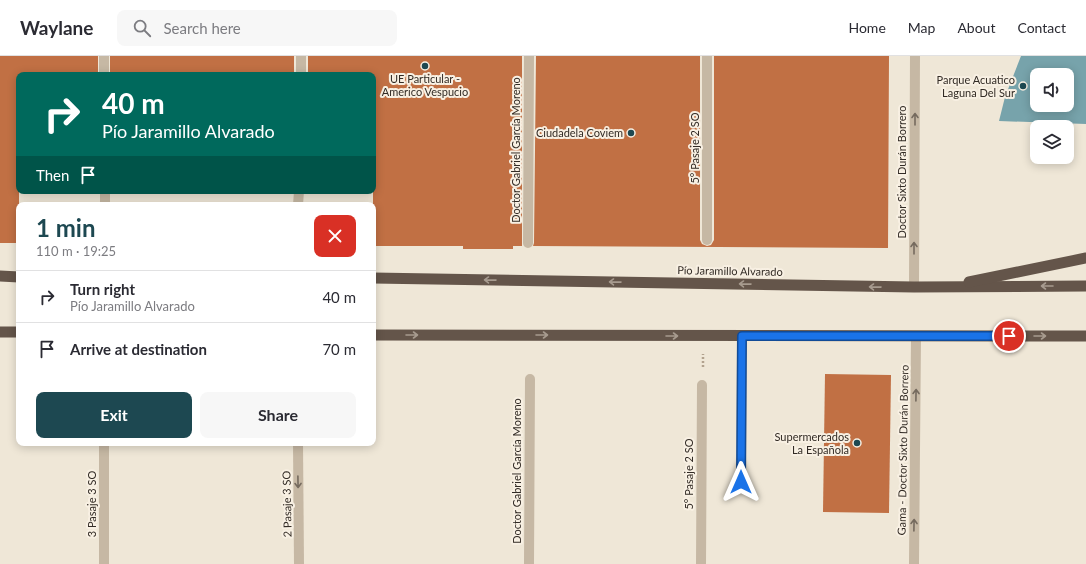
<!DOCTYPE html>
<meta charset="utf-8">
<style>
:root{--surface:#fff;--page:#f7f7f7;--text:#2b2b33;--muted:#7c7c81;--line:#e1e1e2;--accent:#1d4851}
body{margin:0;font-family:Lato,sans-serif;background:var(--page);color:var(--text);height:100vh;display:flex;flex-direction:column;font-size:15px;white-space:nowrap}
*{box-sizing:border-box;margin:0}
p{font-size:13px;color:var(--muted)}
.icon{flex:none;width:22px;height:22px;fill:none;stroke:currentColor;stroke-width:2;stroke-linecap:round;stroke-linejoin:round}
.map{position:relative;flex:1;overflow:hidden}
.side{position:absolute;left:16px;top:146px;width:360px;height:244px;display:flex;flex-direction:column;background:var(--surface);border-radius:8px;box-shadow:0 2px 10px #0003}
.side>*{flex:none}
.banner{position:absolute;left:16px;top:16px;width:360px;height:122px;border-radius:8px;box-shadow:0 2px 10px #0003;background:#00695c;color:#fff;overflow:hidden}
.fabs{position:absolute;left:1030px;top:12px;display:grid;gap:8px}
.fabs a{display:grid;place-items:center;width:44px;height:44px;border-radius:8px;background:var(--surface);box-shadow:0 2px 10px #0003;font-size:20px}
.pin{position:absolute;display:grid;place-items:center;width:34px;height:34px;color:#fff;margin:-17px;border:2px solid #fff;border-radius:50%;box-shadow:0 1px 4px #0007}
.me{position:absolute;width:44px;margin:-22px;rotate:0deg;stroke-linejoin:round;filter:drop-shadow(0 0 3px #0008)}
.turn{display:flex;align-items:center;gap:14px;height:84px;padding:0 20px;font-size:18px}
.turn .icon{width:52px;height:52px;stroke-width:2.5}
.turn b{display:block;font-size:28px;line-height:34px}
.then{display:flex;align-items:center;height:38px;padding:0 20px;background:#0003;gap:8px;font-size:15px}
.round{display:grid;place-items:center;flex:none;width:42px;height:42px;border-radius:8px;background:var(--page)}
.headline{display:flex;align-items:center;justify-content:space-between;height:68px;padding:0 20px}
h1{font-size:24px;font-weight:700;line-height:30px;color:var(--accent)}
.button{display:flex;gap:8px;margin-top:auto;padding:8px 20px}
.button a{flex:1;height:46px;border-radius:8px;background:var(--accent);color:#fff;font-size:16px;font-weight:700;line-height:46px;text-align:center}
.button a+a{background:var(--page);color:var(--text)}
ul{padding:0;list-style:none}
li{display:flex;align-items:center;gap:12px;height:52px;padding:0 20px;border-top:1px solid var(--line)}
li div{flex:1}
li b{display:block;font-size:15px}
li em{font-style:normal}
header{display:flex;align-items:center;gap:24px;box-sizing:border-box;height:56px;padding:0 20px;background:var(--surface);border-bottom:1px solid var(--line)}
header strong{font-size:19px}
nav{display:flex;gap:22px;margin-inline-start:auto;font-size:14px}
.search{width:280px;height:36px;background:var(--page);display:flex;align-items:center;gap:10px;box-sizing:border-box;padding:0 14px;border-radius:8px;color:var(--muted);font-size:15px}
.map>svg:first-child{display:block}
.water{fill:#77a3ab;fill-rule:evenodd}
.building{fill:#c17044}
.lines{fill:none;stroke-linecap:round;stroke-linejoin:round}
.path{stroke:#b2a28e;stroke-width:2.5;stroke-dasharray:2 2;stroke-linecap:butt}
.service{stroke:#c6b8a4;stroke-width:10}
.minor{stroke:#c6b8a4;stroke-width:10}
.tertiary{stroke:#c6b8a4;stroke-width:10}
.trunk{stroke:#64554a;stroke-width:11}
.oneway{stroke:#756a5e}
.oneway2{stroke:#a79b8f}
.route-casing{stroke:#114b97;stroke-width:10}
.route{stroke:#1a73e8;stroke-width:7}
.poi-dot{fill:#1d4851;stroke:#f8f0e3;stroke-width:1.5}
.labels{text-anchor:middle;stroke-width:4;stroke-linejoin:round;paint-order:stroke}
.poi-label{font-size:11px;fill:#322b25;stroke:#f8f0e3;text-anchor:end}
.street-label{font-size:11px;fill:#322b25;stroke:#f8f0e3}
</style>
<header>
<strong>Waylane</strong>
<div class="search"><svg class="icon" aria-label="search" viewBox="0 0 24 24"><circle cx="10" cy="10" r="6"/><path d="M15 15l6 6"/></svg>Search here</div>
<nav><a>Home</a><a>Map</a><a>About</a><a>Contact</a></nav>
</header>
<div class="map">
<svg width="1086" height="508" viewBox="0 0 1086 508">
<rect width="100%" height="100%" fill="#efe7d7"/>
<path class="water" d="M 1021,0 L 1086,0 L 1086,68 L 999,65 L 1005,41 ZM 1037,19 L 1067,19 L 1067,49 L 1037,49 Z"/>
<g class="building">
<path d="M 0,0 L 98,0 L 98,19 L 19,19 L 19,187 L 0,187 Z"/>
<rect x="110" y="0" width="184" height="19"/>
<path d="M 308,0 L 522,0 L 522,190 L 513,190 L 513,193 L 463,193 L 463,190 L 373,190 L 373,19 L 308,19 Z"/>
<path d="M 536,0 L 700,0 L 700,184 L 702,188 L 707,190 L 711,189 L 714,184 L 714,0 L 889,0 L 888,192 L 533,190 L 534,187 Z"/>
<path d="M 825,318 L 891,319 L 889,457 L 823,456 Z"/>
</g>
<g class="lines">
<path class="path" d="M 703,311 L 703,298"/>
<path class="service" d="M 741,426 L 742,280"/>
<g class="minor">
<path d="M 104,0 L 104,19"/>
<path d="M 707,0 L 707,184"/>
<path d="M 105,135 L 105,149"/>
<path d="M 528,187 L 529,0"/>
<path d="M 104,387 L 104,508"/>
<path d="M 529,508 L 530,323"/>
<path d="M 701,508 L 702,329"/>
</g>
<g class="tertiary">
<path d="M 301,19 L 301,0"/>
<path d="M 298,149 L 299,135"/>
<path d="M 914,231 L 915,0"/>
<path d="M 298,387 L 299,508"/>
<path d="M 914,508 L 916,280"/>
</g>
<g class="trunk">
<path d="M 0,220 L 19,221"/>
<path d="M 373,222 L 914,231 L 1086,230"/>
<path d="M 969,226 L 1086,202"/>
<path d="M 0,276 L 19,276"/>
<path d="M 373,279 L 1086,280"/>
</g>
</g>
<defs><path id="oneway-shaft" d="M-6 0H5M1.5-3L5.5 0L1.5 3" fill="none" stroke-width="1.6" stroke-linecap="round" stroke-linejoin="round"/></defs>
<g class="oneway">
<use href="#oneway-shaft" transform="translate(915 63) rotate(-90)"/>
<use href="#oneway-shaft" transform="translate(914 192) rotate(-90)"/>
<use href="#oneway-shaft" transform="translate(916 339) rotate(-89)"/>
<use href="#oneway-shaft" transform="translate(298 426) rotate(89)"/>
<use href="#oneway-shaft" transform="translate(914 469) rotate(-89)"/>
</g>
<g class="oneway2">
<use href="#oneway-shaft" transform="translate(490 224) rotate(-179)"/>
<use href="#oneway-shaft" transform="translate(615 226) rotate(-179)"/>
<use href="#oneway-shaft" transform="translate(745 228) rotate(-179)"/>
<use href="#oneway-shaft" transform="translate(1047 230) rotate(180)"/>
<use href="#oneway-shaft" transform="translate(875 231) rotate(-179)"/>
<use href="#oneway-shaft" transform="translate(412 279)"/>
<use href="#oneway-shaft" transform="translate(542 279)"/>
<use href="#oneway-shaft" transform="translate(672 280)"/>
<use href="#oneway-shaft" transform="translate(1040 280)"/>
</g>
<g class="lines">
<g class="route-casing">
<path id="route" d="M 741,426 L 742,280 L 1009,280"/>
</g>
<use href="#route" class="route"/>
</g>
<g class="poi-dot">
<circle cx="425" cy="10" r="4"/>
<circle cx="1023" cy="30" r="4"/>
<circle cx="631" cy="77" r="4"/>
<circle cx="857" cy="387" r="4"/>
</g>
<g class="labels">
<g class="poi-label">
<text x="425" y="27" text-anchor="middle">UE Particular -<tspan x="425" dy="13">Americo Vespucio</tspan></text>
<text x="1015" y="28">Parque Acuatico<tspan x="1015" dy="13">Laguna Del Sur</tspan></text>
<text x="623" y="81">Ciudadela Coviem</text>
<text x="849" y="385">Supermercados<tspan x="849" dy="13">La Española</tspan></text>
</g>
<g class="street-label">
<text transform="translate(695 92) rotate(-90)" y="4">5° Pasaje 2 SO</text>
<text transform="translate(516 94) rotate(-90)" y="4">Doctor Gabriel García Moreno</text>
<text transform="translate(902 116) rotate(-90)" y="4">Doctor Sixto Durán Borrero</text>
<text transform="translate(730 215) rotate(1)" y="4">Pío Jaramillo Alvarado</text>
<text transform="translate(903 394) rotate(-89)" y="4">Gama - Doctor Sixto Durán Borrero</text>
<text transform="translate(517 415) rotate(-90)" y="4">Doctor Gabriel García Moreno</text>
<text transform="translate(689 418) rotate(-90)" y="4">5° Pasaje 2 SO</text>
<text transform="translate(92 448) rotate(-90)" y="4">3 Pasaje 3 SO</text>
<text transform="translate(287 448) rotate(-91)" y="4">2 Pasaje 3 SO</text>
</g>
</g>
</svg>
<div class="fabs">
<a><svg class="icon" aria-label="sound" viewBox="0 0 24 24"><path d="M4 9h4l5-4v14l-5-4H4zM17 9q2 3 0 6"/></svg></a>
<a><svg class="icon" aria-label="layers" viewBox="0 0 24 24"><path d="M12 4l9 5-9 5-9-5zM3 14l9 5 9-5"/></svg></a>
</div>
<div class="pin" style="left:1009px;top:280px;background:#d93025"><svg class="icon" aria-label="arrive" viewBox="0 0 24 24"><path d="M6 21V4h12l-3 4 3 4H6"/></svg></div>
<svg class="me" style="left:741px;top:426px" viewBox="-20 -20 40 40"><path d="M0-17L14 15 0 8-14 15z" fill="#1a73e8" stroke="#fff" stroke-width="4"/></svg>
<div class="banner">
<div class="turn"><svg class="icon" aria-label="right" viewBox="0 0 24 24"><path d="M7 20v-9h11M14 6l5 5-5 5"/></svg><div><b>40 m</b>Pío Jaramillo Alvarado</div></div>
<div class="then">Then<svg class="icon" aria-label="arrive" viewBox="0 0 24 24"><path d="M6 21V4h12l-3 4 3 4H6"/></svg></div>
</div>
<section class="side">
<div class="headline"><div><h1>1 min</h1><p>110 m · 19:25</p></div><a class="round" style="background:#d93025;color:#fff"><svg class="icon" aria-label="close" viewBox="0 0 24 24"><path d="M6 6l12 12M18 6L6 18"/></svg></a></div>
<ul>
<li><svg class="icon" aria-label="right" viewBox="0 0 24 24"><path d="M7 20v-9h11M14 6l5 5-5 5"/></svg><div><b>Turn right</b><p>Pío Jaramillo Alvarado</p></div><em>40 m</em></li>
<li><svg class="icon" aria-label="arrive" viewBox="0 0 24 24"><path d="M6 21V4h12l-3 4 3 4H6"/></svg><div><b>Arrive at destination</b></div><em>70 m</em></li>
</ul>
<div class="button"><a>Exit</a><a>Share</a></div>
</section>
</div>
